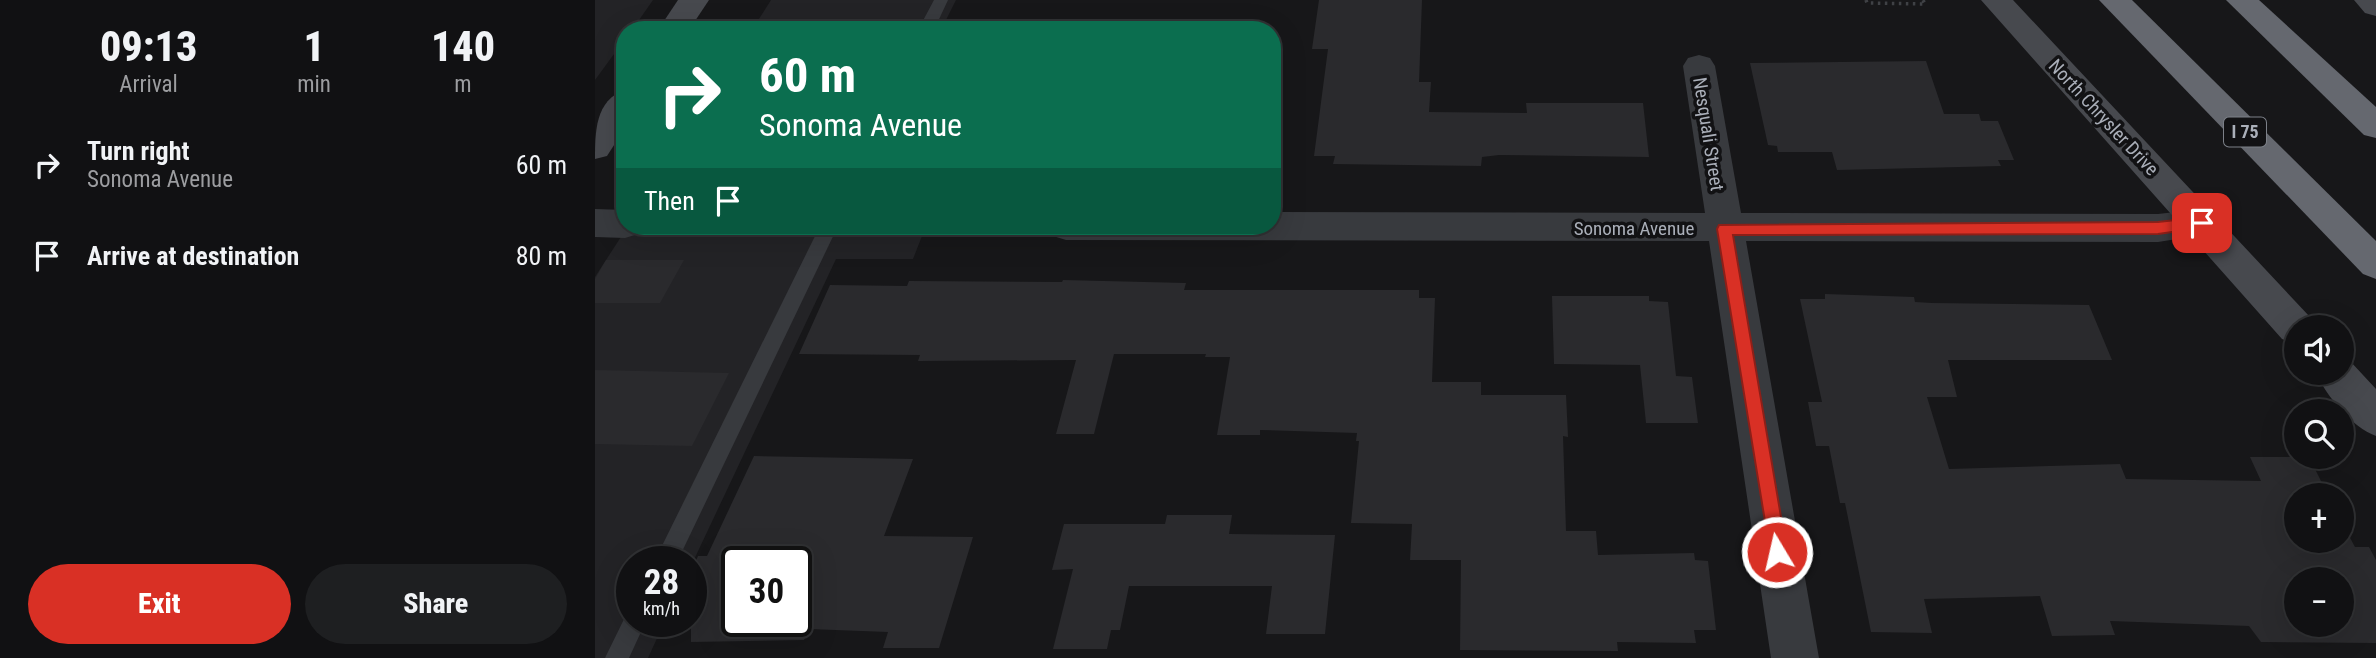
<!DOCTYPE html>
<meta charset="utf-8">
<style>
:root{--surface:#111113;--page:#1e1f21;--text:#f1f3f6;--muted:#9c9da0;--line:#303133;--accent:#d93025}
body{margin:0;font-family:"Roboto Condensed",sans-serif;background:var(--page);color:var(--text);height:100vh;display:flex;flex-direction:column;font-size:26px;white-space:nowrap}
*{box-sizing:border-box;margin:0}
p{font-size:23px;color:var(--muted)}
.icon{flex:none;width:38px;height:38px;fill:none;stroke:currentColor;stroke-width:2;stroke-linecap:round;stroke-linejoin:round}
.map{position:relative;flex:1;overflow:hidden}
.panel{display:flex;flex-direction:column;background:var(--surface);width:595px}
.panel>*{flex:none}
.guide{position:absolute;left:21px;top:21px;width:665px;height:214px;border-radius:28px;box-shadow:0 7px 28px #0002,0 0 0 2px var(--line);background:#0b6e4f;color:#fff;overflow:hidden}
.tools{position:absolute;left:1689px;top:315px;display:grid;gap:14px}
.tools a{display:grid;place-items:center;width:70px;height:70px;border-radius:50%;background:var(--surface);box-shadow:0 7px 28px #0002,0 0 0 2px var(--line);font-size:35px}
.speed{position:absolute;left:21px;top:546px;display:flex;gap:14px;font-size:35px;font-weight:700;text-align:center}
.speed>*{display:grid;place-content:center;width:91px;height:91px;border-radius:50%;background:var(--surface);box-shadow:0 7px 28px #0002,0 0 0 2px var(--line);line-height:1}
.speed small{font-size:18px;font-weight:400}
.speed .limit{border:4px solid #111;border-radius:10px;background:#fff;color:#111}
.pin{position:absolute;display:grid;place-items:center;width:60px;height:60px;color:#fff;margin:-30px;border-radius:14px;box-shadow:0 4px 10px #0006}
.me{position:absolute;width:77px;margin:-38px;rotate:351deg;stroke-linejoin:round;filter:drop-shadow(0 0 5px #0008)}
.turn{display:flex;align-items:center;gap:24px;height:147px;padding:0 28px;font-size:32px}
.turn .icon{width:91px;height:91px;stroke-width:2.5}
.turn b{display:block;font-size:49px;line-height:60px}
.then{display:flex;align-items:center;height:66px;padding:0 28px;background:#0003;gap:14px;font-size:26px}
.eta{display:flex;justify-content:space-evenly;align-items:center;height:119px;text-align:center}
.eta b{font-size:42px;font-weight:800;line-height:49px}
.action{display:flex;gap:14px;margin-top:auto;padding:14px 28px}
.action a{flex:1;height:80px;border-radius:42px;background:var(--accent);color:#fff;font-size:28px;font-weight:800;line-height:80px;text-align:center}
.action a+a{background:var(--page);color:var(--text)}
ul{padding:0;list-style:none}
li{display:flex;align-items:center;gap:21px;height:91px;padding:0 28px}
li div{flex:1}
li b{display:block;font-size:26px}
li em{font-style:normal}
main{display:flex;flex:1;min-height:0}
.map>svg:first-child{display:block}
.built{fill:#232326}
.building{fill:#2a2a2d;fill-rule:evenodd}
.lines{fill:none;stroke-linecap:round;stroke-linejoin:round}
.path{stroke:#3f4145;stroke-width:3.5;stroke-dasharray:2.5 4.5;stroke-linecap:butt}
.lane{fill:#383a3e;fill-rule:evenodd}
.street{fill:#383a3e;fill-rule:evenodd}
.secondary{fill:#47494e;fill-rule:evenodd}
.highway{fill:#65686f;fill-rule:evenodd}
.route{fill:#d93025;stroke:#8d1f18;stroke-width:2}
.labels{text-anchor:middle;stroke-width:7;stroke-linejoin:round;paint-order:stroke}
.shield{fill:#121214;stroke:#7c8088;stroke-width:2}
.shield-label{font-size:18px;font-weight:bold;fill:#aaafb9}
.street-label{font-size:19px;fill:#aaafb9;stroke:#121214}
</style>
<main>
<section class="panel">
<div class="eta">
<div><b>09:13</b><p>Arrival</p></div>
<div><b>1</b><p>min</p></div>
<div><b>140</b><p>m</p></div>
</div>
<ul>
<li><svg class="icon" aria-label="right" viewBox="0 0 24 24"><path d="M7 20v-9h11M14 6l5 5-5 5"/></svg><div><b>Turn right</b><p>Sonoma Avenue</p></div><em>60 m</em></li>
<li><svg class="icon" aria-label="arrive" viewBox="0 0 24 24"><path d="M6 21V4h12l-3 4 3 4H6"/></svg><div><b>Arrive at destination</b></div><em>80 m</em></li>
</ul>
<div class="action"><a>Exit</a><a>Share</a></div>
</section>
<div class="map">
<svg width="1781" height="658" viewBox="0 0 1781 658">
<rect width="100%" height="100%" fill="#171719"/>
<g class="built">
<path d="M 0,0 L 58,0 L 37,30 L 30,30 L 30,39 L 0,80 Z"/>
<path d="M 176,0 L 361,0 L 346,30 L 157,30 Z"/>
<path d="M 33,226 L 331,226 L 318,259 L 241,259 L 96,566 L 96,562 L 37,562 L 37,621 L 70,621 L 53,658 L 0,658 L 0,277 Z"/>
</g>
<g class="building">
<path d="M 724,0 L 827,0 L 824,82 L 836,82 L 834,112 L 932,113 L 931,103 L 1048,103 L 1054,157 L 904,155 L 887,157 L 886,166 L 738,164 L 740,156 L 719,156 L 733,49 L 717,49 Z"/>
<path d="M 1331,61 L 1349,114 L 1384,114 L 1386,121 L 1403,121 L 1419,160 L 1403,160 L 1406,166 L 1242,170 L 1237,152 L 1183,152 L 1182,146 L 1173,145 L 1155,63 Z"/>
<path d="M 11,260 L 89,260 L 65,303 L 0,303 L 0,279 Z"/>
<path d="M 468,280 L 591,283 L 589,290 L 824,290 L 824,298 L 840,298 L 837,382 L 886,382 L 886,395 L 971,395 L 973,437 L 968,436 L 971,531 L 1001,531 L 1003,555 L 1099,553 L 1100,560 L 1113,561 L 1121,630 L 1099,630 L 1101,643 L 1022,642 L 1023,651 L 865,650 L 866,560 L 815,560 L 817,524 L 756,523 L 764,441 L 761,441 L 762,433 L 665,430 L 665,435 L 622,435 L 635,357 L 610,357 L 611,354 L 519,354 L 499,434 L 461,434 L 481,360 L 323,361 L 325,355 L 204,354 L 235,285 L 312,286 L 314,281 L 467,282 Z"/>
<path d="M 1230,294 L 1319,297 L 1320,302 L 1337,303 L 1494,305 L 1517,360 L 1353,360 L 1362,397 L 1332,397 L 1354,469 L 1525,464 L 1531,479 L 1666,481 L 1655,457 L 1714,457 L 1733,495 L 1701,495 L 1701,541 L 1746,541 L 1746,521 L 1760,547 L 1774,547 L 1781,560 L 1781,643 L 1666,642 L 1654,626 L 1515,621 L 1520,635 L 1457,636 L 1445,596 L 1329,599 L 1337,633 L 1276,632 L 1250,503 L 1245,503 L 1234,446 L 1221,446 L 1213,402 L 1227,402 L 1205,299 L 1230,299 ZM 1701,579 L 1746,579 L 1746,625 L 1701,625 Z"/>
<path d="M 957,296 L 1054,296 L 1054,301 L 1073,302 L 1081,376 L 1097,377 L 1103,423 L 1051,423 L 1045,365 L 959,364 Z"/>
<path d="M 0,370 L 134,373 L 97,446 L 0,444 Z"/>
<path d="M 159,456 L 318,459 L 289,536 L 378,537 L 344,648 L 288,648 L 293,632 L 214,629 L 209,640 L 96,642 L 96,572 L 103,556 L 112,556 ZM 142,562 L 201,562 L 201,621 L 142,621 Z"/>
<path d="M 572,515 L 637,515 L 634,534 L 740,535 L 730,634 L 671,634 L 677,586 L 534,586 L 525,630 L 516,630 L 512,649 L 458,649 L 478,569 L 457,570 L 469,524 L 570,524 Z"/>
</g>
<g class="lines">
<path class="path" d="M 1271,0 L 1272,3 L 1330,4 L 1328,0"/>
<g class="lane">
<path d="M 339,0 L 353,0 L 339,30 L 323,30 Z"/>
<path d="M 225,226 L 243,226 L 82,562 L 59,562 Z"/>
<path d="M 37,611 L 37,621 L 51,621 L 34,658 L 10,658 L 32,613 Z"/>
</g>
<g class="street">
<path d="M 1104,55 L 1115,58 L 1120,66 L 1146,213 L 1563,214 L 1607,209 L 1620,213 L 1625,223 L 1620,233 L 1563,242 L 1151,241 L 1224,658 L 1176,658 L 1114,241 L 471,240 L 458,236 L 453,226 L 677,226 L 677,212 L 1110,213 L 1088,66 L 1093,58 Z"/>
<path d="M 0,209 L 30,210 L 30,226 L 47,226 L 43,234 L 30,238 L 0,237 Z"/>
</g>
<g class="secondary">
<path d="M 83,0 L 114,0 L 94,30 L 63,30 Z"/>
<path d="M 1386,0 L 1418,0 L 1715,317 L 1720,327 L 1701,327 L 1701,344 L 1687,339 Z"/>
<path d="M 1759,0 L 1781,0 L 1781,16 L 1770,13 Z"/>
<path d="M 30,90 L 30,128 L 12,156 L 0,159 C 0,133 0,100 30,90 Z"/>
<path d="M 1746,358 L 1755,361 L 1781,389 L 1781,436 C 1757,427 1732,397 1721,373 L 1746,373 Z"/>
</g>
<g class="highway">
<path d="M 1504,0 L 1537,0 L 1781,241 L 1781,279 L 1768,274 Z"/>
<path d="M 1631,0 L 1664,0 L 1781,107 L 1781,138 L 1769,135 Z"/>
</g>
</g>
<path class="route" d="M 1607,217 L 1612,219 L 1614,223 L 1612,227 L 1563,234 L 1138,235 L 1192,552 L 1189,558 L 1182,561 L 1176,558 L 1122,229 L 1124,225 L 1563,222 Z"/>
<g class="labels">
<rect class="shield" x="1629" y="117.5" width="42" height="29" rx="5"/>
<g class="shield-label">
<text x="1650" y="138">I 75</text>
</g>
<g class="street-label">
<text transform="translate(1509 117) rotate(47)" y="7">North Chrysler Drive</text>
<text transform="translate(1114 134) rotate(81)" y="7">Nesquali Street</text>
<text x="1039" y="235">Sonoma Avenue</text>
</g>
</g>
</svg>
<div class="tools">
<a><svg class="icon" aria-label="sound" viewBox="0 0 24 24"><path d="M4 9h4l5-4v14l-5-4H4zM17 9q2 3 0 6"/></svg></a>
<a><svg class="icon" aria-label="search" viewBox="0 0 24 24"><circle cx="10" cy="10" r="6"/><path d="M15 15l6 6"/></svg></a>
<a>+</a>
<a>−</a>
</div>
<div class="speed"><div>28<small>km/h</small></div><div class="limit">30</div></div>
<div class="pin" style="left:1607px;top:223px;background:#d93025"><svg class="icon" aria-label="arrive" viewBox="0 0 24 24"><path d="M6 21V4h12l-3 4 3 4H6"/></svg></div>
<svg class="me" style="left:1182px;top:552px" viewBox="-20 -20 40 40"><circle r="17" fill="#d93025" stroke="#fff" stroke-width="3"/><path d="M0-11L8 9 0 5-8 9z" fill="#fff"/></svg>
<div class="guide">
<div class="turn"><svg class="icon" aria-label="right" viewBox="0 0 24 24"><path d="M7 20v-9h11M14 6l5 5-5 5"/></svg><div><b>60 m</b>Sonoma Avenue</div></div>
<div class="then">Then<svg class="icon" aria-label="arrive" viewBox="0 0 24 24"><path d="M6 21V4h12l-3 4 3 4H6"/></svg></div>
</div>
</div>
</main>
